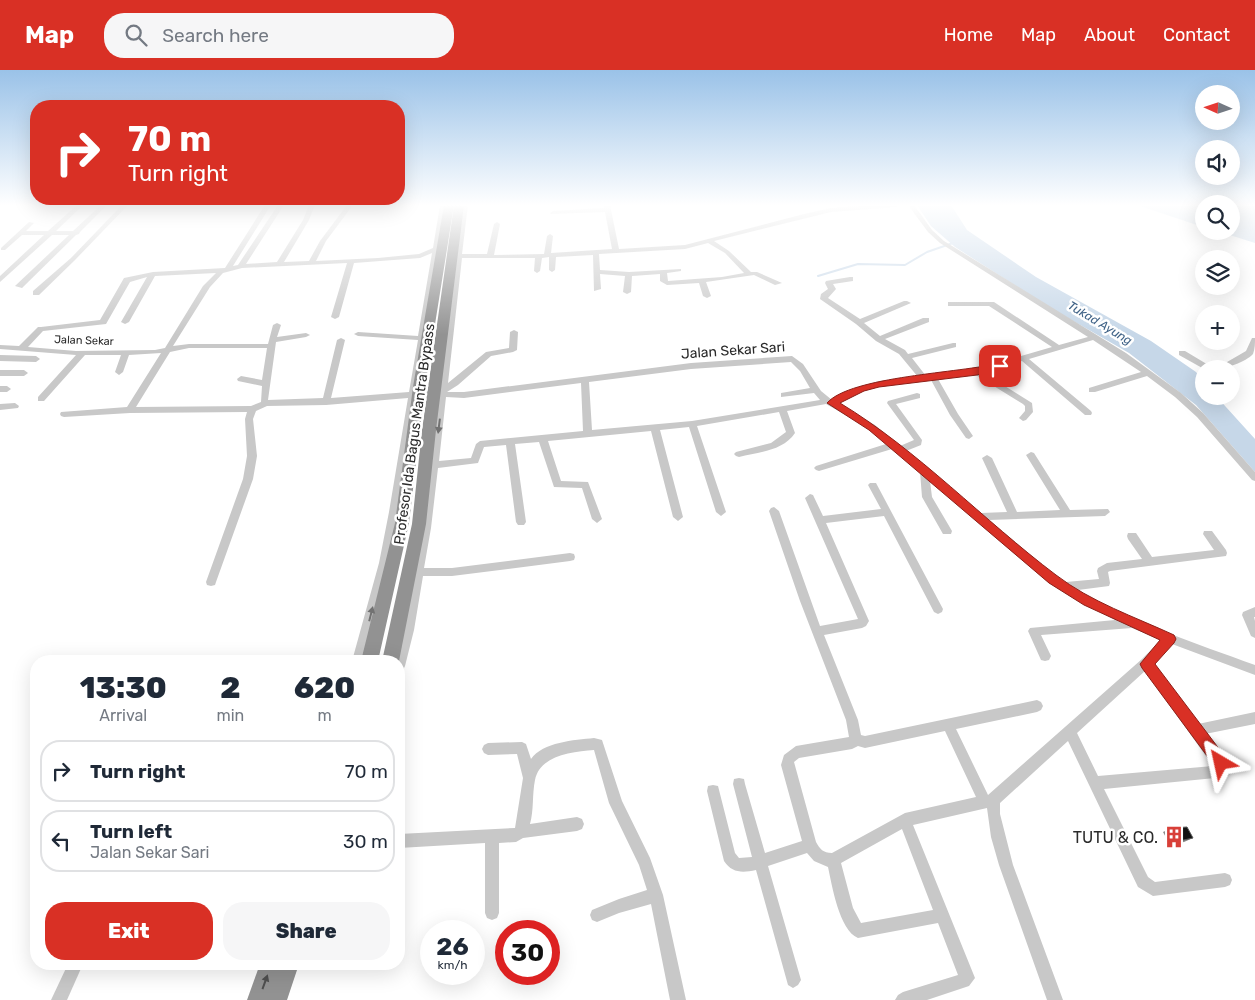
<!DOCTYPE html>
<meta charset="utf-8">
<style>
:root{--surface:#fff;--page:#f6f6f7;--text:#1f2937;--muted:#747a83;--line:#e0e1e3;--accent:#d93025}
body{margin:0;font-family:Rubik,sans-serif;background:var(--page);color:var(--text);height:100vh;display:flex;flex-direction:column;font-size:19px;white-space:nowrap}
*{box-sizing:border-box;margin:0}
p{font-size:16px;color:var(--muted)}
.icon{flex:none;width:28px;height:28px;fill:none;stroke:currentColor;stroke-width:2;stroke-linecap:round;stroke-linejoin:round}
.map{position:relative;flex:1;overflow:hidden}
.panel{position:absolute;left:30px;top:585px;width:375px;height:315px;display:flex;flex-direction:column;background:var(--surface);border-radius:20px;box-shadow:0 5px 20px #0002}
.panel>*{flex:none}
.banner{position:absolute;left:30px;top:30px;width:375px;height:105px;border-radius:20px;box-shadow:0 5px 20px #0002;background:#d93025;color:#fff;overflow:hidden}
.needle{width:32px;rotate:273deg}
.buttons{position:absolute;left:1195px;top:15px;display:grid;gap:10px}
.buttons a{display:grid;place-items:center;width:45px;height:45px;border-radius:50%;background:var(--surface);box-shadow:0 5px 20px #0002;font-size:25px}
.speed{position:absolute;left:420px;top:850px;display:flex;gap:10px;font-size:25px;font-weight:700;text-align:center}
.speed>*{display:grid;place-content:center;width:65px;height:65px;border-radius:50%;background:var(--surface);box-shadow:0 5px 20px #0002;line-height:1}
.speed small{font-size:12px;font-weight:400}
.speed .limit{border:8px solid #d22;background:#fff;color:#111}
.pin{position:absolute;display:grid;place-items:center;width:42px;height:42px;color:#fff;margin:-21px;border-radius:10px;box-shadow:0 2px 8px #0006}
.me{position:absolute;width:55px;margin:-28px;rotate:324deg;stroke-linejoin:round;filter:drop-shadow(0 0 4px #0008)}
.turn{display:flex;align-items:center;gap:18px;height:105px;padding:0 15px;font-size:22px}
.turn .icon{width:65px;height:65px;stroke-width:2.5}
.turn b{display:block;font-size:35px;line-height:42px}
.eta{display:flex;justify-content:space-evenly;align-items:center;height:85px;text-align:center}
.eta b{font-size:30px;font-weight:800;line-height:35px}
.cta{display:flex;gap:10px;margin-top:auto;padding:10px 15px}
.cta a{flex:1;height:58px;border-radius:20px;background:var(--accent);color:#fff;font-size:20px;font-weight:800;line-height:58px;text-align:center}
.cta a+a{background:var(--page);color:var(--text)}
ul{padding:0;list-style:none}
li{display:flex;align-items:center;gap:15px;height:62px;margin:0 10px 8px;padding:0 5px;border:2px solid var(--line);border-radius:20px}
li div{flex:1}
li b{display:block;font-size:19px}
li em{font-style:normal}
header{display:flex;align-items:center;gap:30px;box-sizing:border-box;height:70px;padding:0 25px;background:var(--accent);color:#fff}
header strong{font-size:24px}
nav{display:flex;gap:28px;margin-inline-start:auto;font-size:18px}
.search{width:350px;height:45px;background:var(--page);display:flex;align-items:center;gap:12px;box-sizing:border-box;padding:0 18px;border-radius:20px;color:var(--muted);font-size:19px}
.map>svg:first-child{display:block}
.water{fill:#c6d7e8}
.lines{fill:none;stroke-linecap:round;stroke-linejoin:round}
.stream{stroke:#c6d7e8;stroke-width:2}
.minor{fill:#c8c8c8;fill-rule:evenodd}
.highway{fill:#929292;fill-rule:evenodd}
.wall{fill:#888}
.building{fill:#121212;stroke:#595959}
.oneway{fill:#727272}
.oneway2{fill:#4f4f4f}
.route{fill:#d93025;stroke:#8d1f18}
.labels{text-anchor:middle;stroke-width:5;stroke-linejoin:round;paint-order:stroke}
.far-street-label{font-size:11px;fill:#2b2b2b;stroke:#fff}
.far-water-label{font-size:12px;font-style:italic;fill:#406387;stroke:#fff}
.street-label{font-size:14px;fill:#2b2b2b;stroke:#fff}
.near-poi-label{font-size:16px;fill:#2b2b2b;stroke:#fff;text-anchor:end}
</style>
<header>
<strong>Map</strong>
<div class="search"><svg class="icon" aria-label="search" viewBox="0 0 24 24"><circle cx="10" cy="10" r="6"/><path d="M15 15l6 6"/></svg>Search here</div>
<nav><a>Home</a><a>Map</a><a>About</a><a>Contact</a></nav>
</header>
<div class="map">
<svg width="1255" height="930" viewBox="0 0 1255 930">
<rect width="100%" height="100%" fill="#fff"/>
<g class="water">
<path d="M 917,135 L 951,135 L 967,160 L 1036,207 L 1151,271 L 1196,302 L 1204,312 L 1204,326 L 1216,326 L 1255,369 L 1255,402 L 1196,335 L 1129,283 L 1049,237 L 955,177 L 931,156 Z"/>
<path d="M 1137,135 L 1204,135 L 1204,157 L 1200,156 Z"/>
<path d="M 1231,135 L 1255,135 L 1255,173 L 1217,161 L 1231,161 Z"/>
</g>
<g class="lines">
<path class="stream" d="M 818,206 L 858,194 L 905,195 L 927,182 L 953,173"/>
<g class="minor">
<path d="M 77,135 L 83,135 L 56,161 L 73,161 L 101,135 L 107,135 L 80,162 L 79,164 L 76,165 L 22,218 L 15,216 L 69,165 L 52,165 L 0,212 L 0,206 L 44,165 L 22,165 L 5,180 L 1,180 L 1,178 L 29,152 L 34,153 L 26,161 L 48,161 Z"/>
<path d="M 122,135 L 128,135 L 75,190 L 39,225 L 33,225 L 33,221 L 71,188 Z"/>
<path d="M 265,135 L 271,135 L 233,196 L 238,195 L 278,135 L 284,135 L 246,194 L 277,192 L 303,150 L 309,135 L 315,135 L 309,150 L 284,192 L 309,191 L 320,171 L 347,135 L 353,135 L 326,171 L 316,191 L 378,188 L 419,184 L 433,178 L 440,135 L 446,135 L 417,321 L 438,322 L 455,188 L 451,186 L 456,184 L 462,135 L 468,135 L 462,184 L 487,184 L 494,154 L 497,152 L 500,154 L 494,185 L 544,184 L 547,166 L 550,164 L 553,166 L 551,183 L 612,179 L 605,142 L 551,144 L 550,143 L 553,141 L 604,138 L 604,135 L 610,135 L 619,179 L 685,175 L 804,144 L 831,138 L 874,135 L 899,135 L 896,137 L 831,142 L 714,171 L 729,181 L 751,202 L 757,202 L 782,213 L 775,215 L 754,205 L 706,212 L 711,226 L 707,228 L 703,226 L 699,213 L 667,215 L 660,211 L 660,204 L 632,206 L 631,222 L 627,224 L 623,222 L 625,206 L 600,204 L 601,219 L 594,221 L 593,185 L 556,187 L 555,200 L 552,202 L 549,200 L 549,187 L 542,188 L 540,201 L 537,203 L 534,201 L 535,188 L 462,188 L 448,313 L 486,282 L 509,278 L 510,262 L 514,260 L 518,262 L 517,280 L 513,282 L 491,286 L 458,315 L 447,322 L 464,322 L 691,293 L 792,286 L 803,294 L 821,321 L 832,330 L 858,317 L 879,311 L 918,307 L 899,284 L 876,271 L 856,254 L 820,229 L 821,224 L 828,219 L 825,213 L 826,211 L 850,207 L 853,207 L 853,211 L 833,214 L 836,219 L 828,228 L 860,249 L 904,231 L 907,231 L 911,233 L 864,253 L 880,266 L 923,248 L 929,248 L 929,252 L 885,269 L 905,280 L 908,284 L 953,273 L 956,273 L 956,277 L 912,288 L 926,306 L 977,299 L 1052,277 L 989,236 L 948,236 L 948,232 L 994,232 L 1059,275 L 1088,267 L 940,173 L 928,162 L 908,135 L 914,135 L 932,160 L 944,171 L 1126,283 L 1181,323 L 1203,343 L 1255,402 L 1255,411 L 1252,410 L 1197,347 L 1175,327 L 1147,306 L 1095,322 L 1089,322 L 1089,318 L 1141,302 L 1093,270 L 1029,289 L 1091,341 L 1092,343 L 1091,345 L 1085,345 L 1022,291 L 984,303 L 1032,333 L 1033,342 L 1026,350 L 1023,351 L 1019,348 L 1025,341 L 1025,336 L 1023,334 L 976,305 L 938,309 L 958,344 L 973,366 L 969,369 L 966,368 L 950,345 L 931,310 L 879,317 L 864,321 L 838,334 L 875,355 L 900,376 L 914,370 L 887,333 L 888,331 L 917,323 L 920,324 L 920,328 L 896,334 L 922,370 L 921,375 L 906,381 L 981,443 L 1007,442 L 982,388 L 987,385 L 992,388 L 1017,442 L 1060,440 L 1026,385 L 1031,382 L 1034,383 L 1070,440 L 1108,439 L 1110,442 L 1105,446 L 989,450 L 1057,507 L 1066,512 L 1099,509 L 1097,501 L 1098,498 L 1107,493 L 1142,489 L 1128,469 L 1127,466 L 1128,463 L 1136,463 L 1152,487 L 1214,480 L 1203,464 L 1204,461 L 1212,461 L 1226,480 L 1227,483 L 1226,486 L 1110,501 L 1108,502 L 1110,513 L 1109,516 L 1078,520 C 1133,553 1195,573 1255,595 L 1255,605 L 1172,574 L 1153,594 L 1198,654 L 1255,642 L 1255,654 L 1205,664 L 1229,697 L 1231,701 L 1229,705 L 1225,707 L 1104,719 L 1148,807 L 1155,812 L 1225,803 L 1230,805 L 1232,810 L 1230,815 L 1225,817 L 1153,826 L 1138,817 L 1068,671 L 1000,733 L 1000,744 L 1013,795 L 1063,930 L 1047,930 L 999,795 L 991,767 L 987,738 L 913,755 L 975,908 L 969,916 L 927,930 L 895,930 L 898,925 L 903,922 L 958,905 L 938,853 L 858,868 C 839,860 832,815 828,797 L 814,791 L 807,783 L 768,796 L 801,910 L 798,915 L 793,918 L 788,915 L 756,800 C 742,803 732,803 724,791 L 707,721 L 708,716 L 713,715 L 718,716 L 735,783 L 739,788 L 752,787 L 733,714 L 734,709 L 739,708 L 744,709 L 745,714 L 765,783 L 802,771 L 781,695 L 784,685 L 796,676 L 849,667 L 846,650 L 800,531 L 769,441 L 771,438 L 774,437 L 779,441 L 820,556 L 858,549 L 805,428 L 810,424 L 813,425 L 823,446 L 881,439 L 868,415 L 870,413 L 876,413 L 943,539 L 942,542 L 938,544 L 934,542 L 884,446 L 826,453 L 869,551 L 866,556 L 862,558 L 824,565 L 858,650 L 861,665 L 865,666 L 1037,630 L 1041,632 L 1043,636 L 1041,640 L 1037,642 L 956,659 L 988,725 L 1142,589 L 1161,570 L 1132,558 L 1041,565 L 1051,586 L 1049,590 L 1045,591 L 1041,590 L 1028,561 L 1030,558 L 1115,550 L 1073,528 L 1049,513 L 930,411 L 932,427 L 952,461 L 951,464 L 943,464 L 922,427 L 920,402 L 892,379 L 819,401 L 816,400 L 814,398 L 816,396 L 886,374 L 863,355 L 826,334 L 787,341 L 795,363 C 783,381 759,382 739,387 L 736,386 L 734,384 L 736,382 L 771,373 L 786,362 L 779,342 L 697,356 L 726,442 L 721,446 L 716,442 L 689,357 L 660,360 L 683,447 L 678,451 L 673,447 L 651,361 L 548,371 L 561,411 L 588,412 L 602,449 L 597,453 L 592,449 L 582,418 L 554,417 L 539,372 L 515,374 L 526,452 L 524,455 L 518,455 L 516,452 L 506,375 L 484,377 L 478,393 L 438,398 L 431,458 L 424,498 L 452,498 L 570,483 L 574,484 L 575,487 L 574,490 L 570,491 L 452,506 L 423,506 L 414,560 L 405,596 L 403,600 L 399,601 L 399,591 L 394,591 C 417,505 426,416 438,327 L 417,327 L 399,442 L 389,493 L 364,591 L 352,591 L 379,493 L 389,442 L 408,328 L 326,335 L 267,336 L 256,341 L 253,349 L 257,386 L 253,409 L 216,512 L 215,515 L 211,516 L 207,515 L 206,512 L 243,409 L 247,386 L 245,349 L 247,342 L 130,343 L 64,347 L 61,346 L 60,344 L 61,342 L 127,337 L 161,283 L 129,285 L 123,302 L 119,305 L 115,302 L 121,285 L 85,285 L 44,331 L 38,331 L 38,327 L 76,285 L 0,279 L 0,275 L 19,276 L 38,257 L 41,257 L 100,250 L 124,208 L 153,202 L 225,198 ZM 708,173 L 725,183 L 744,203 L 722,207 L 668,211 L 667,203 L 681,201 L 681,199 L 629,202 L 600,200 L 599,184 L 685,179 ZM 432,183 L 418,266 L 358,262 L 354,264 L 358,266 L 418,270 L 409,322 L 331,328 L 345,270 L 341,268 L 337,270 L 323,328 L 268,330 L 276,272 L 306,267 L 310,265 L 306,263 L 277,267 L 281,255 L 277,253 L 273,255 L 268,274 L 189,274 L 173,276 L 210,217 L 223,203 L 242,198 L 347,193 L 331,247 L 335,249 L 339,247 L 354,193 L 420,188 ZM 216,203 L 203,216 L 165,278 L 155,280 L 76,281 L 28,277 L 43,261 L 106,254 L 130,212 L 147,207 L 121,252 L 125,254 L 129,252 L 155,206 ZM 189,278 L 267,278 L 262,310 L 241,306 L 237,309 L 238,311 L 262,316 L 261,332 L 251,336 L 136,337 L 170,282 ZM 791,292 L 800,301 L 810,318 L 781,323 L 781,327 L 814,323 L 820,330 L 692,351 L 592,360 L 589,312 L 691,299 ZM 581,313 L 583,361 L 480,371 L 476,374 L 471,388 L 439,391 L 446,327 L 464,328 ZM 1145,601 L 1213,696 L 1098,706 L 1077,663 ZM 945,661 L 976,727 L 905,743 L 832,783 C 823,783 820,779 816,772 L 794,692 L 799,688 L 852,679 L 858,676 L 865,678 ZM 902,759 L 933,840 L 861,853 L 853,838 L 841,793 Z"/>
<path d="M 1252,268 L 1255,268 C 1255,273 1255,279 1253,284 C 1246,292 1225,299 1215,299 L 1246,281 Z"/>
<path d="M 1179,281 L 1185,281 L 1215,299 L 1204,299 L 1179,285 Z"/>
<path d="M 0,285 L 36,286 L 40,289 L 36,292 L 0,291 Z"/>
<path d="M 0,300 L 24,300 L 28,303 L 24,306 L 0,306 Z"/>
<path d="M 0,316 L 7,316 L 11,319 L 7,322 L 0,322 Z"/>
<path d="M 15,333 L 19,336 L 18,338 L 0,340 L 0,334 Z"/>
<path d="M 1255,537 L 1255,547 L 1254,547 L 1255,551 L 1255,568 L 1251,566 L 1242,545 L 1243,542 Z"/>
<path d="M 594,668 L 602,670 L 622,731 L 650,788 L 663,825 L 686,930 L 670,930 L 651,834 L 619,843 L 597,852 L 592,850 L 590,845 L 592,840 L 619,829 L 647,820 L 639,795 L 609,733 L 594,680 C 572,682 540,685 535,710 C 532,725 534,740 530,754 L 577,747 L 582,749 L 584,754 L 582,759 L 577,761 L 523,768 L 516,772 L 499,773 L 499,843 L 497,848 L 492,850 L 487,848 L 485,843 L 485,773 L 399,778 L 399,764 L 515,758 L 523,708 L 517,684 L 488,685 L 484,683 L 482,679 L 484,675 L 488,673 L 522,672 L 526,674 L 531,689 C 543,672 574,670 594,668 Z"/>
<path d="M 68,894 L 83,894 L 67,930 L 51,930 Z"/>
</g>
<g class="highway">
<path d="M 444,135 L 454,135 L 425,317 L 409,453 L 378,591 L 361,591 L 395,453 L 413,317 Z"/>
<path d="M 454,135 L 464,135 L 436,360 L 426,454 L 399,591 L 382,591 L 412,454 L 422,360 Z"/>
<path d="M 260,894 L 299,894 L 287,930 L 247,930 Z"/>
</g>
</g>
<path class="wall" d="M 1172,758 L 1193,768 L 1184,772 L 1170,775 L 1163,762 Z"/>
<path class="building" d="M 1187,757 L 1193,768 L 1179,771 L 1172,758 Z"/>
<defs><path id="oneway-solid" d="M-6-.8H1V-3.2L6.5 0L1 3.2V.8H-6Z" transform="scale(1.25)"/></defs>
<g class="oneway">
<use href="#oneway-solid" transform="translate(439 356) rotate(97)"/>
<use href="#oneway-solid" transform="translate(371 544) rotate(-76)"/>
</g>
<use class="oneway2" href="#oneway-solid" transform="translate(265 912) rotate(-70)"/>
<linearGradient id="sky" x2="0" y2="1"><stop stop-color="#9ac2e8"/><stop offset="0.51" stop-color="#fff"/><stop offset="1" stop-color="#fff" stop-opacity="0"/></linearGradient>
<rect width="1255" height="265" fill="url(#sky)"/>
<path class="route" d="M 1000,293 L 1004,294 L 1004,298 L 977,305 L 879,317 L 864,321 L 840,333 C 919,381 983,450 1056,505 C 1091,532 1135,547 1174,565 L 1176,569 L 1174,573 L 1155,594 L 1226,688 L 1228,693 L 1226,698 L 1221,700 L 1216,698 L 1142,598 L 1140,594 L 1160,570 L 1084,535 L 1049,513 L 869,360 L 827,333 C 851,306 961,303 1000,293 Z"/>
<defs>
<g id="building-bare" transform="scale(1.725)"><path d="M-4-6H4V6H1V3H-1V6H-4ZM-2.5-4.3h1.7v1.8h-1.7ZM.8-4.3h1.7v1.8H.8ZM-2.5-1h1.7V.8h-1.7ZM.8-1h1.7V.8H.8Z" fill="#d83f38" stroke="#fff" stroke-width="2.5" paint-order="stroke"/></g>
</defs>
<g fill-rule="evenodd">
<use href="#building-bare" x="1174" y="767"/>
</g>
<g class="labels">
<g class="far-street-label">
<text transform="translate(84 270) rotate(2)" y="4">Jalan Sekar</text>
</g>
<g class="far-water-label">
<text transform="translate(1100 253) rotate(31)" y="4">Tukad Ayung</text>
</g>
<g class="street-label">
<text transform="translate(733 280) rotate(-4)" y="5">Jalan Sekar Sari</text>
<text transform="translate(414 364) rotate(-82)" y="5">Profesor Ida Bagus Mantra Bypass</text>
</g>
<g class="near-poi-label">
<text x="1158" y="773">TUTU &amp; CO.</text>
</g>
</g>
</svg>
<div class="buttons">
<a><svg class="needle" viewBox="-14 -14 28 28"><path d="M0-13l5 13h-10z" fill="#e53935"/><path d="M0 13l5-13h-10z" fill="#747a83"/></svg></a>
<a><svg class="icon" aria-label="sound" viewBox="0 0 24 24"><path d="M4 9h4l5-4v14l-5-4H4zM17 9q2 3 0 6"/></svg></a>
<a><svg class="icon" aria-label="search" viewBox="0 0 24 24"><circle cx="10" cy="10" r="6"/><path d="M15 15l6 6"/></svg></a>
<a><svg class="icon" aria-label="layers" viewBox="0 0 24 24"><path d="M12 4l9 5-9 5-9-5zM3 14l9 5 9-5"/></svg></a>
<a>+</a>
<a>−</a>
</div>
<div class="speed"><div>26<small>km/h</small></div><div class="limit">30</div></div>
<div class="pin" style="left:1000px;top:296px;background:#d93025"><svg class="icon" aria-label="arrive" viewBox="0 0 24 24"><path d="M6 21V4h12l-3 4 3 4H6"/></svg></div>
<svg class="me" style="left:1221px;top:693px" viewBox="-20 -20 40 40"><path d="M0-17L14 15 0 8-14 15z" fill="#d93025" stroke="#fff" stroke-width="4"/></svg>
<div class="banner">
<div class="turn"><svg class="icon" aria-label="right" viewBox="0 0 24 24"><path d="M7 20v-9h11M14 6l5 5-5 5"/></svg><div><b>70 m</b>Turn right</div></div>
</div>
<section class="panel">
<div class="eta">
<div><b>13:30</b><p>Arrival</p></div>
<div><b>2</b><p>min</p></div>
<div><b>620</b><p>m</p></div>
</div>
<ul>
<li><svg class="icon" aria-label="right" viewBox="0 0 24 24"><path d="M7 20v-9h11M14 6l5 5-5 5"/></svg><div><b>Turn right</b></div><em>70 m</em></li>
<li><svg class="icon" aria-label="left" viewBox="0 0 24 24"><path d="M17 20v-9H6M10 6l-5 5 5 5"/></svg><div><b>Turn left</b><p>Jalan Sekar Sari</p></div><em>30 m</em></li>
</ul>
<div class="cta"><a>Exit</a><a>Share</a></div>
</section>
</div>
